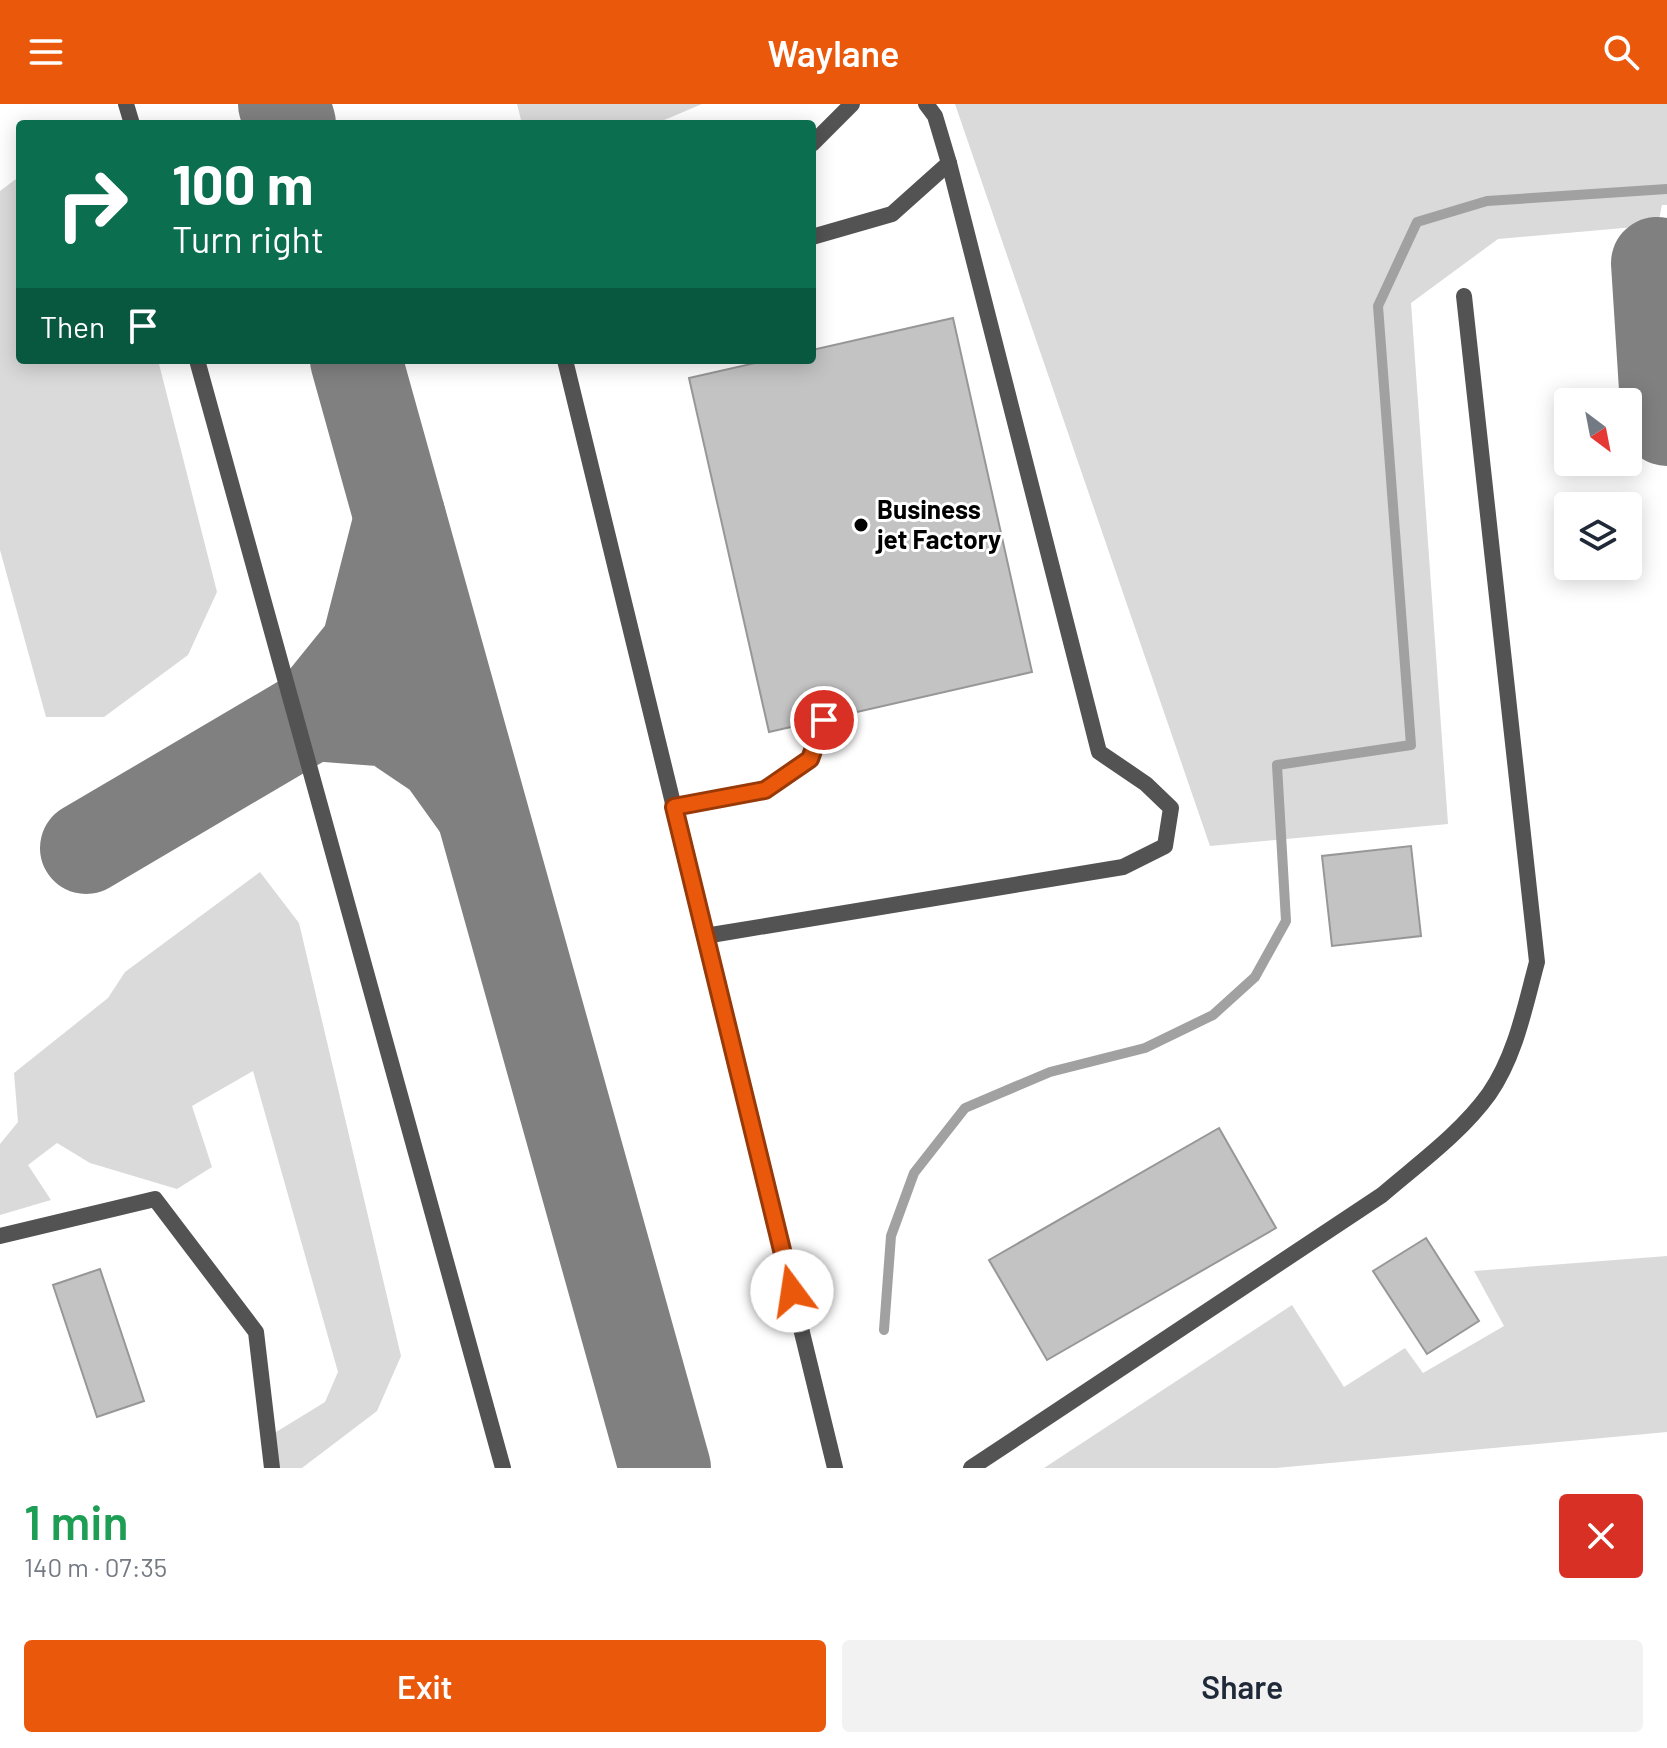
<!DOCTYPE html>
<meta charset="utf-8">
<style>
:root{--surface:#fff;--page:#f2f2f3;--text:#1f2937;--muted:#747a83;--accent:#ea580c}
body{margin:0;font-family:Barlow,sans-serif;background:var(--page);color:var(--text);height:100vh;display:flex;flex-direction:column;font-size:30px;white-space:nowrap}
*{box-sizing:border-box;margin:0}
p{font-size:26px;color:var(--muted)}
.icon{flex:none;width:44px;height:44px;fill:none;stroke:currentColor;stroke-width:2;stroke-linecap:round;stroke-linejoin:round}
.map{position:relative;height:1364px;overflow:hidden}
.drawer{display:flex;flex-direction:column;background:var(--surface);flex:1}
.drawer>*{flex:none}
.banner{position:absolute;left:16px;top:16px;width:800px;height:244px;border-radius:8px;box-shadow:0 4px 20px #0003;background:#0b6e4f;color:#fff;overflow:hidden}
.needle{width:52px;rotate:148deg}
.tools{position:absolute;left:1554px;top:284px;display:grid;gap:16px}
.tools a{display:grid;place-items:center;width:88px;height:88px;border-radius:8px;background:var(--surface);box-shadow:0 4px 20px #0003;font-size:40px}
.pin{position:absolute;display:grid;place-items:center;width:68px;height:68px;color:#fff;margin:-34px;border:4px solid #fff;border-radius:50%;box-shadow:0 2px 8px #0007}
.me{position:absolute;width:88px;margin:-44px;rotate:346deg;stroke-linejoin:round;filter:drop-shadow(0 0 6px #0008)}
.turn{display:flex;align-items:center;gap:28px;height:168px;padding:0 24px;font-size:36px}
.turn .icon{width:104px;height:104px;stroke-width:2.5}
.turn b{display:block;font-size:56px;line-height:68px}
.then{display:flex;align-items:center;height:76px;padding:0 24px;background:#0003;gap:16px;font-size:30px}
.round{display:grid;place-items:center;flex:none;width:84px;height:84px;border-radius:8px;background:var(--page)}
.overview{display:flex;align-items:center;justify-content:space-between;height:136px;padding:0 24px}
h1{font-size:48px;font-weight:600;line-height:60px;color:#1e9e55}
.primary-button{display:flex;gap:16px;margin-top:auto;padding:16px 24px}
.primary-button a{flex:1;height:92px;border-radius:8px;background:var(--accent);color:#fff;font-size:32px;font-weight:600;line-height:92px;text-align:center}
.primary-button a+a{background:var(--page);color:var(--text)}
header{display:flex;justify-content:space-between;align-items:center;height:104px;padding:0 24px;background:var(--accent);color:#fff;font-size:36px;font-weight:600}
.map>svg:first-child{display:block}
.green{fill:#dadada}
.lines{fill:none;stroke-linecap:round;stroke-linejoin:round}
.stream{stroke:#a1a1a1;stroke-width:10}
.taxiway{stroke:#808080;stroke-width:92}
.building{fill:#c3c3c3;stroke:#979797;stroke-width:2}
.service{stroke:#535353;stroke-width:16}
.route-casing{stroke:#983908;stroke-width:20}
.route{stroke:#ea580c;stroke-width:14}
.poi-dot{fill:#000;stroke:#fff;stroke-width:3}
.labels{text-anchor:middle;stroke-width:6;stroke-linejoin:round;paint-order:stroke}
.poi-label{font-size:26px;font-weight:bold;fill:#000;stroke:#fff;text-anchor:start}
</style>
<header><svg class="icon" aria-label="menu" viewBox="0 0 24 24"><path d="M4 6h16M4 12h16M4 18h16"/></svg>Waylane<svg class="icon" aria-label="search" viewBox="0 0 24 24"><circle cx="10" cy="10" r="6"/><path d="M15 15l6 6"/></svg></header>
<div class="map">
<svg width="1667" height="1364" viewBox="0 0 1667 1364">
<rect width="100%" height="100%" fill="#fff"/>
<g class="green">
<path d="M 517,0 L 702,0 L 655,20 L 522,20 Z"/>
<path d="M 955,0 L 1667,0 L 1667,101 L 1662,101 L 1658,121 L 1498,135 L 1411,199 L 1448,720 L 1210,742 Z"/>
<path d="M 20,72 L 20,256 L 158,256 L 217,488 L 188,551 L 104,613 L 46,613 L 0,446 L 0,87 Z"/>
<path d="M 260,768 L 299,819 L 401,1252 L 377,1307 L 302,1364 L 271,1364 L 263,1336 L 325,1298 L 338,1268 L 253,967 L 192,1002 L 212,1063 L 177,1085 L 90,1059 L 57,1039 L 28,1061 L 51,1096 L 0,1111 L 0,1040 L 18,1018 L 14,969 L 108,894 L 125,868 Z"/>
<path d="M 1667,1152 L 1667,1328 L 1276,1364 L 1044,1364 L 1292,1201 L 1344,1283 L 1405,1244 L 1423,1269 L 1504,1222 L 1474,1167 Z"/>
</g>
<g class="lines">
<path class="stream" d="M 884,1226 L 891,1132 L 914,1069 L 965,1004 L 1050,968 L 1145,944 L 1213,911 L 1255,873 L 1286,817 L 1277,661 L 1411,641 L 1378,202 L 1417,118 L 1487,97 L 1667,85"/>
<g class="taxiway">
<path d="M 284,0 L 290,20"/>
<path d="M 1657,159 L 1667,316"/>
<path d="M 356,256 L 665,1364"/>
<path d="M 312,611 L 367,543 L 400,414"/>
<path d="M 86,744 L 312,611 L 390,617 L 442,652 L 480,705"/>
</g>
</g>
<g class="building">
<path d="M 953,214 L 1032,568 L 769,628 L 689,274 L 768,256 L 812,256 L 812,246 Z"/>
<path d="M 1411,742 L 1421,832 L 1332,842 L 1322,752 Z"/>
<path d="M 1219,1024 L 1276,1124 L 1047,1256 L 989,1156 Z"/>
<path d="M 1426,1134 L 1479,1217 L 1427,1250 L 1373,1167 Z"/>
<path d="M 100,1165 L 144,1297 L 97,1313 L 53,1181 Z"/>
</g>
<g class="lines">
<g class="service">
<path d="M 126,0 L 132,20"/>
<path d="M 812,40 L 852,0"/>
<path d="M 812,133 L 892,110 L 949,59 L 935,12 L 926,0"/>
<path d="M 197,256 L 503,1364"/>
<path d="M 565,256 L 835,1364"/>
<path d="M 674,703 L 765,686 L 810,655 L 824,616"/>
<path d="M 705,832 L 1123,763 L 1165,742 L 1171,704 L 1146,680 L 1099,648 L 949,59"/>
<path d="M 0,1132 L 155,1095 L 256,1228 L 272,1364"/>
<path d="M 971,1364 L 1382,1091 C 1418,1060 1461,1029 1489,990 C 1516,951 1525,902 1537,858 L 1464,192"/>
</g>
</g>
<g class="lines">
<g class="route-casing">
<path id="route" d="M 792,1187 L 674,703 L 765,686 L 810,655 L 824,616"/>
</g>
<use href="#route" class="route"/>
</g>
<circle class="poi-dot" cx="861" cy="421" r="8"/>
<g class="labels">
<g class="poi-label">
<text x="877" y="415">Business<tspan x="877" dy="30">jet Factory</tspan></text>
</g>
</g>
</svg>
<div class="tools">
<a><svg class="needle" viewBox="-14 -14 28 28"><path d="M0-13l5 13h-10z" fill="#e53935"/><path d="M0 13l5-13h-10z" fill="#747a83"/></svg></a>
<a><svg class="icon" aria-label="layers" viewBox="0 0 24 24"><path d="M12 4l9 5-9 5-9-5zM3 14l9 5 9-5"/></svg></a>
</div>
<div class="pin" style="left:824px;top:616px;background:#d93025"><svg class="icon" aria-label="arrive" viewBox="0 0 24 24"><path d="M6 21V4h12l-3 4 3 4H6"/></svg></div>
<svg class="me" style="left:792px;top:1187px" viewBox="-20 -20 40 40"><circle r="19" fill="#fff"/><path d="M0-13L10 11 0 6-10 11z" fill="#ea580c"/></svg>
<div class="banner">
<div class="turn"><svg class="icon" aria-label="right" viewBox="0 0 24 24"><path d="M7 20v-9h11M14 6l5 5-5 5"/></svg><div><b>100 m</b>Turn right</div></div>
<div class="then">Then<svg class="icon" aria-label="arrive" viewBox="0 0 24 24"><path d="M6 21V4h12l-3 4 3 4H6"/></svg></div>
</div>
</div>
<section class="drawer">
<div class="overview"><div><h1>1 min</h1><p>140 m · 07:35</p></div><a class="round" style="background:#d93025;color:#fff"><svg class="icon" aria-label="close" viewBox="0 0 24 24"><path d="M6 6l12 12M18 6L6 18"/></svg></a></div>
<div class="primary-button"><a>Exit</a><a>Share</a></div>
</section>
